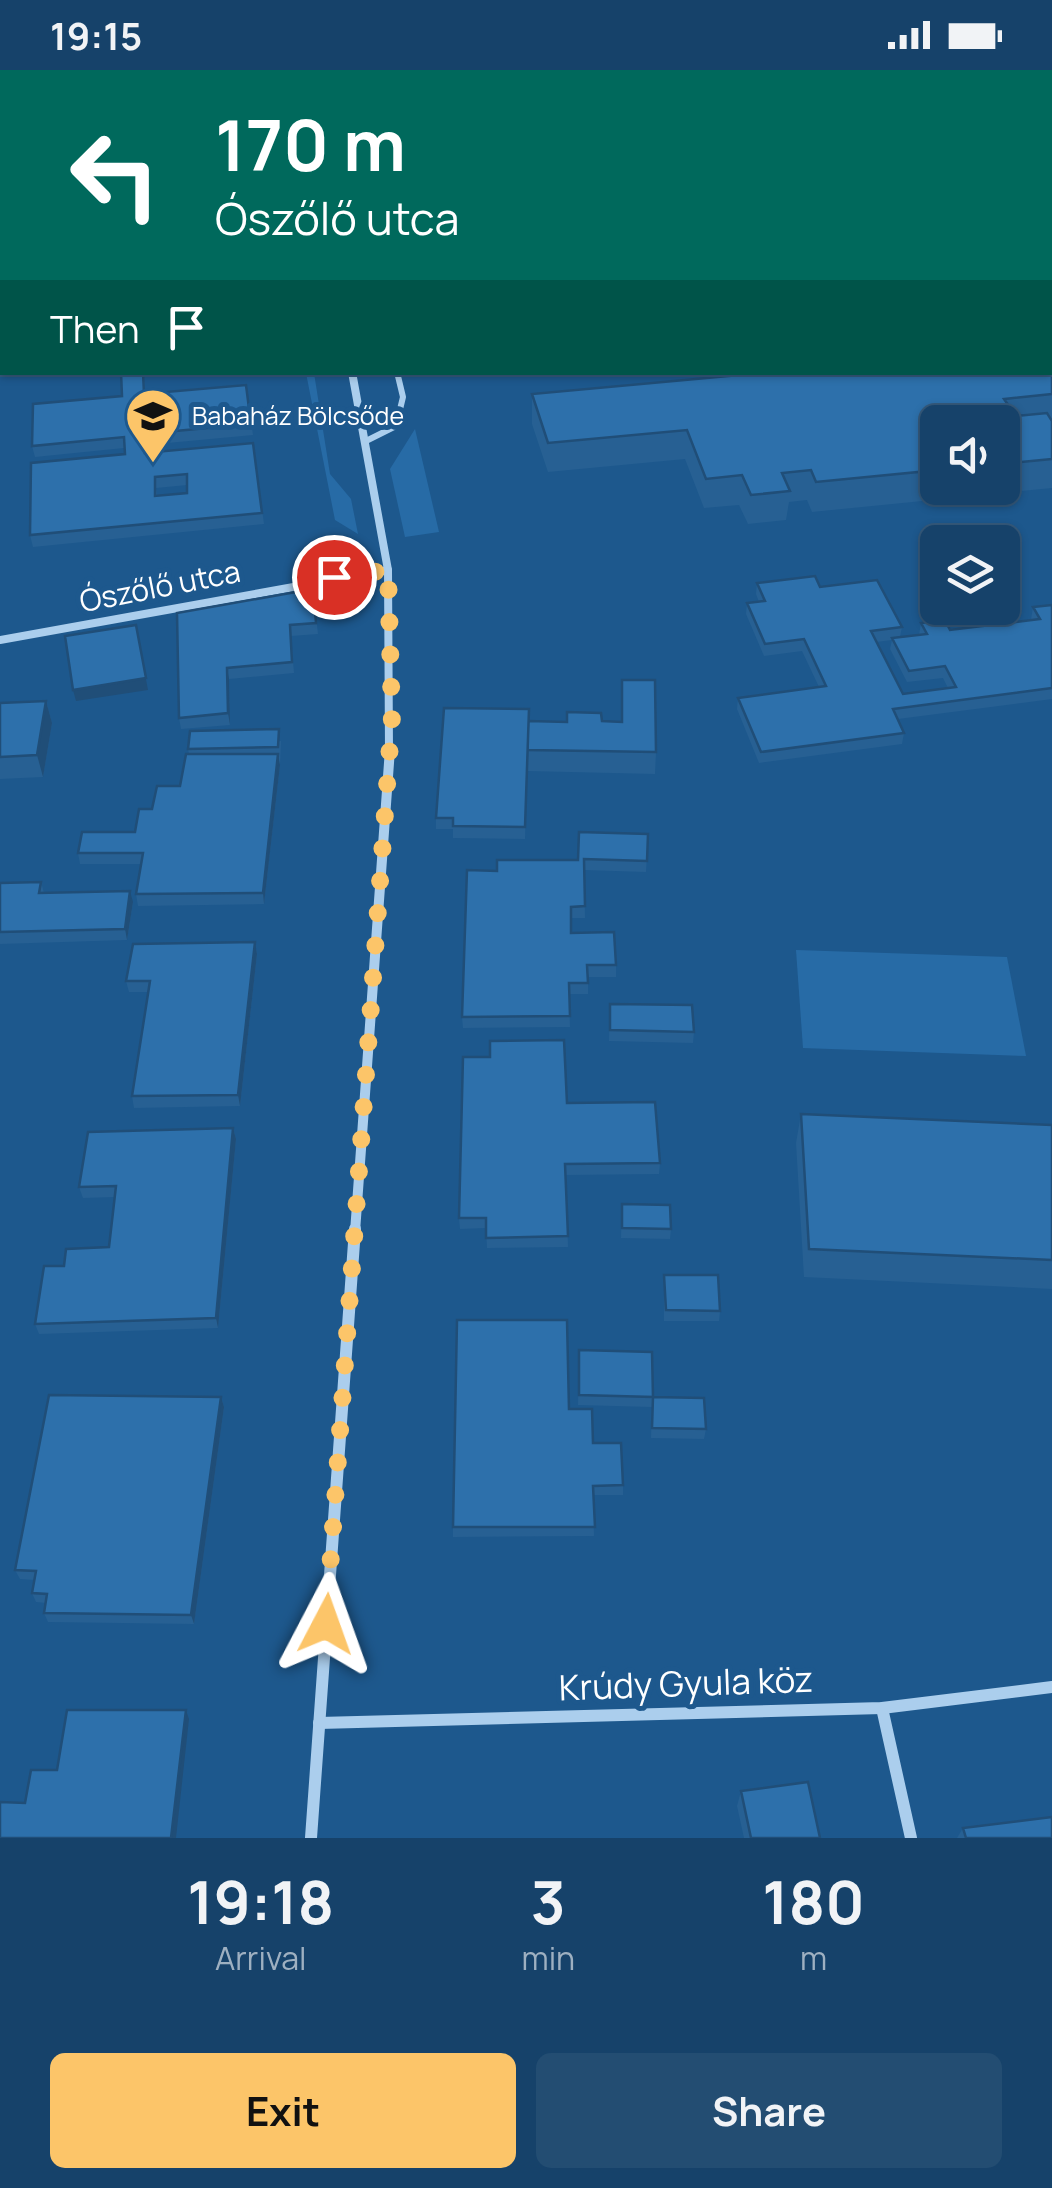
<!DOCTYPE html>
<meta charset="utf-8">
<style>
:root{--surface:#16426a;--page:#234d72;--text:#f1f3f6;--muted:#9eb0c1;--line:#355b7e;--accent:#fcc569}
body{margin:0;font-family:Manrope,sans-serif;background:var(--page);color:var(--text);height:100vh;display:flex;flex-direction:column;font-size:38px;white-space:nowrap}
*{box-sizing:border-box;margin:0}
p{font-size:32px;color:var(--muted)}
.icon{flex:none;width:55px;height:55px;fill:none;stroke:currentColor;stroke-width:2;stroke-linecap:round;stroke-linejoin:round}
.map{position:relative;height:1768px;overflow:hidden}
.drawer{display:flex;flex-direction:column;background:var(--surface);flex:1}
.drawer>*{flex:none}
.guide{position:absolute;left:0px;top:0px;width:1052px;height:305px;box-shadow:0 2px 8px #0004,0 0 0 2px var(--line);background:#00695c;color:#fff;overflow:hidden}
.fabs{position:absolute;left:920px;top:335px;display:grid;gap:20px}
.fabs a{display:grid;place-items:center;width:100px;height:100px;border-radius:15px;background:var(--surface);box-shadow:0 2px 8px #0004,0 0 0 2px var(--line);font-size:50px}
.pin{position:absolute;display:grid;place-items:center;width:85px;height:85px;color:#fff;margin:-42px;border:5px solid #fff;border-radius:50%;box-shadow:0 2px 10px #0007}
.me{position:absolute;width:110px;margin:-55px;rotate:4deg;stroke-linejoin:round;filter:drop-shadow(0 0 8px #0008)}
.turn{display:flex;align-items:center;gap:35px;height:210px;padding:0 50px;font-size:45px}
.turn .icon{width:130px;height:130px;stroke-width:2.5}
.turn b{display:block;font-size:70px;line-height:85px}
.then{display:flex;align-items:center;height:95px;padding:0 50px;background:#0003;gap:20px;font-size:38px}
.eta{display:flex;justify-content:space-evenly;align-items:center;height:170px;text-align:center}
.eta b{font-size:60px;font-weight:700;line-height:70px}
.button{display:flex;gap:20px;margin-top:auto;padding:20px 50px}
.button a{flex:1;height:115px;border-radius:15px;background:var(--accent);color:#111;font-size:40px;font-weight:700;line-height:115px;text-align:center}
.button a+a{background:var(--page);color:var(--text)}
.status{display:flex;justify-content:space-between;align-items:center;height:70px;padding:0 50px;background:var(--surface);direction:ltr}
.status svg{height:28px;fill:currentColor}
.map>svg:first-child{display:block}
.green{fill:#276ba6}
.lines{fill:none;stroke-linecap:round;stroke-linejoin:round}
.service{stroke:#abceed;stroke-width:6}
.minor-far2{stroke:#abceed;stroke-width:8}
.minor-far1{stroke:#abceed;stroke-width:10}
.minor{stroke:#abceed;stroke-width:12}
.wall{fill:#276093;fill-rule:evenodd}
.shaded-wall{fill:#204e78}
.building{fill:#2d70ab;stroke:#204e78;stroke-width:2.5;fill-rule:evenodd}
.route{stroke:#fcc569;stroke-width:18;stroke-dasharray:0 32.4}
.labels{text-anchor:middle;stroke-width:10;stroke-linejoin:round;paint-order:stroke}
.far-poi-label{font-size:25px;fill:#fff;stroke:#1d588d;text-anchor:start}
.street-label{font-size:30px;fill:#fff;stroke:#1d588d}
.near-street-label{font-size:35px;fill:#fff;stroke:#1d588d}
</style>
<div class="status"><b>19:15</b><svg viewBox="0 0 49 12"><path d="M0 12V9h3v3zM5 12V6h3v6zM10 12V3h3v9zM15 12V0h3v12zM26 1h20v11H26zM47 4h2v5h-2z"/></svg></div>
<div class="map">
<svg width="1052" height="1768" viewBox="0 0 1052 1768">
<rect width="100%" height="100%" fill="#1d588d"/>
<g class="green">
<path d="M 306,303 L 314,303 L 330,404 L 351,429 L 358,464 L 335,450 Z"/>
<path d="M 415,359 L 439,462 L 405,467 L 390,399 Z"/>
<path d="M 796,880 L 1007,887 L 1026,986 L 803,978 Z"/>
</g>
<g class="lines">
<path class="service" d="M 366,371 L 396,356 L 403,327 L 397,302"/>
<g class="minor-far2">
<path d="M 352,302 L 388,500 L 389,682"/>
<path d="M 0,570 L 388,500"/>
</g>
<path class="minor-far1" d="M 355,1162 L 390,679"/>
<g class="minor">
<path d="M 882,1638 L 911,1768"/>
<path d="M 319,1653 L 882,1638 L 1052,1617"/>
<path d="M 311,1768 L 355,1159"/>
</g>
</g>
<g class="wall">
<path d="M 0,0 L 59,0 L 59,2 L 2,2 L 2,27 L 0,27 Z"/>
<rect x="154" y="0" width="55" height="2"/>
<path d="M 425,0 L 476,0 L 476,2 L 426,2 Z"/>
<path d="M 836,0 L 1052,0 L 1052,30 L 1050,30 L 1050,2 L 837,2 Z"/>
<path d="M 1052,242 L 1052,418 L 812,442 L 807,430 L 789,432 L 786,450 L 748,454 L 739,435 L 704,438 L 685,389 L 548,402 L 532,354 L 532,324 L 1050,302 ZM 938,352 L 1002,352 L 1002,418 L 938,418 Z"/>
<path d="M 121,302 L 144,302 L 145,324 L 246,315 L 253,365 L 146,375 L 147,383 L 253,373 L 264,454 L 33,477 L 30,465 L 125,384 L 124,378 L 35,387 L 32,376 L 122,326 ZM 187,415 L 187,423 L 157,426 L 156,418 Z"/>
<path d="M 757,513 L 820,517 L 902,557 L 900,567 L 919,565 L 921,553 L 950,560 L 1031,550 L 1033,537 L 1052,535 L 1052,629 L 898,649 L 904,663 L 902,674 L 759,693 L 737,639 L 738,628 L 819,617 L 802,581 L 764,586 L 746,544 L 747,533 L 759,532 L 756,524 ZM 892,570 L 890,579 L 907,612 L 943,608 L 948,618 L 903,624 L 876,572 Z"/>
<path d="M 313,519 L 318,564 L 291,566 L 294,603 L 229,609 L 230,655 L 181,659 L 179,648 L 177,543 Z"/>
<path d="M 622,610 L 656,682 L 655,704 L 527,701 L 525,769 L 453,768 L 453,759 L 436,759 L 436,748 L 529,651 L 621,652 Z"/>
<path d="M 46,631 L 52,653 L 43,707 L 0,709 L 0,633 Z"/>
<path d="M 281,671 L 280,695 L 264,834 L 138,836 L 136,824 L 141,794 L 80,794 L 78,783 L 135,762 L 152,739 L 180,716 L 189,684 L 188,679 Z"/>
<path d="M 648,764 L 646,802 L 584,800 L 585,848 L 571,848 L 571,863 L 616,895 L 616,907 L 588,907 L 588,924 L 569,924 L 570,957 L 463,958 L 462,947 L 497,801 L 578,790 Z"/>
<path d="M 41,812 L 44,823 L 133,832 L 127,870 L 0,874 L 0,813 Z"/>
<path d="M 255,872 L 257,884 L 240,1036 L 134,1038 L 132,1026 L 148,922 L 129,922 L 126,911 Z"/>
<path d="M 610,934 L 694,962 L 693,973 L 609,971 Z"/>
<path d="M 490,987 L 660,1093 L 659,1104 L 566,1105 L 568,1177 L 487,1178 L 486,1158 L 460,1159 L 459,1148 Z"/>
<path d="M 801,1044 L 1052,1055 L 1052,1219 L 804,1207 L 796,1073 Z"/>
<path d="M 233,1058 L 236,1069 L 218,1258 L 39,1264 L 35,1254 L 64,1196 L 109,1177 L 115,1127 L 83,1128 L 79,1117 Z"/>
<path d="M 622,1134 L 671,1159 L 670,1169 L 621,1168 Z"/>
<path d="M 664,1205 L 720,1241 L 719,1251 L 664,1251 Z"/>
<path d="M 579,1280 L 706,1359 L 704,1369 L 651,1368 L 652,1337 L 578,1335 Z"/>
<path d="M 221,1327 L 224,1337 L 194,1554 L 48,1552 L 44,1543 L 46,1533 L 36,1532 L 32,1523 L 35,1510 L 20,1509 L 15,1500 Z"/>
<path d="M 569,1339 L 623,1415 L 623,1425 L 593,1425 L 594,1466 L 453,1467 L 453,1457 Z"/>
<path d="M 741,1721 L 820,1768 L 744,1768 L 737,1736 Z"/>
<path d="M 963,1758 L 1052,1768 L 957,1768 Z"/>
</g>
<g class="shaded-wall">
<path d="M 1014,0 L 1042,0 L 1041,2 L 985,2 Z"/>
<path d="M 2,112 L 2,154 L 0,154 L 0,113 Z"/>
<path d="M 136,555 L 148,620 L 76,631 L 73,620 Z"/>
<path d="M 227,598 L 229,609 L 230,655 L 228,643 Z"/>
<path d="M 46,631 L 52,653 L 43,707 L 37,685 Z"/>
<path d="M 278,684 L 280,695 L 264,834 L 263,823 Z"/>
<path d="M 130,821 L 133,832 L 127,870 L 125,859 Z"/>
<path d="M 255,872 L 257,884 L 240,1036 L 238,1025 Z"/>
<path d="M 233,1058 L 236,1069 L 218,1258 L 216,1248 Z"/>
<path d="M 221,1327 L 224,1337 L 194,1554 L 191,1545 Z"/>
<path d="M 186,1640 L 189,1649 L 176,1768 L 171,1768 Z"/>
</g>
<g class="building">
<path d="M 359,0 L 385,0 L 386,2 L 359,2 Z"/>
<path d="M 587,0 L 677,0 L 678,2 L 544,2 Z"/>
<path d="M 850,0 L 1014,0 L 985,2 L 851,2 Z"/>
<path d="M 0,84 L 2,84 L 2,112 L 0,113 Z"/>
<path d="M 1050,242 L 1052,242 L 1052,324 L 1004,329 L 1016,346 L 1047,343 L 1052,351 L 1052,389 L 1002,394 L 1002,352 L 938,352 L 938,400 L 816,412 L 811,400 L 782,403 L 790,421 L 751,425 L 742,405 L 706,409 L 687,360 L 548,373 L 532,324 L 771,302 L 1050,302 Z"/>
<path d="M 121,302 L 143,302 L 144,324 L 246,315 L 251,354 L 144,364 L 145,383 L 253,373 L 262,443 L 30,465 L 31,393 L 125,384 L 124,367 L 32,376 L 33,334 L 122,326 ZM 187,404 L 187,423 L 155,426 L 155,407 Z"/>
<path d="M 815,506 L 820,517 L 877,510 L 902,557 L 871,561 L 903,624 L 956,617 L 945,596 L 909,601 L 892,568 L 927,564 L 921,553 L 945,550 L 950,560 L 1040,549 L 1033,537 L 1052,535 L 1052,618 L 893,639 L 904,663 L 761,682 L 738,628 L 826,616 L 804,569 L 765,574 L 747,533 L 765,531 L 757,513 Z"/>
<path d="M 313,519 L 316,553 L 290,555 L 292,592 L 227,598 L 228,643 L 179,648 L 177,543 Z"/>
<path d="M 136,555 L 146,608 L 73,620 L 65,566 Z"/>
<path d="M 622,610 L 655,610 L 656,682 L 527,680 L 528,651 L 567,652 L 567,642 L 601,643 L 602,651 L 622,652 Z"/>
<path d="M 46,631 L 37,685 L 0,687 L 0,633 Z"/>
<path d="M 444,638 L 529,639 L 525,757 L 453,756 L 453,748 L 436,748 Z"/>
<path d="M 279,659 L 278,677 L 188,679 L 190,661 Z"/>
<path d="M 186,684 L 278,684 L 263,823 L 136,824 L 143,783 L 78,783 L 82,762 L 135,762 L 139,739 L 152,739 L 157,716 L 180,716 Z"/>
<path d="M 579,762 L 648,764 L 647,791 L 584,789 L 585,836 L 571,837 L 571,863 L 614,862 L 616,895 L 587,895 L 588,913 L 569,913 L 570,946 L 462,947 L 467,800 L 497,801 L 497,790 L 578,790 Z"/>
<path d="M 41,812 L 39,823 L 130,821 L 125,859 L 0,862 L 0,813 Z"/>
<path d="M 255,872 L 238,1025 L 132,1026 L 150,911 L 126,911 L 133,874 Z"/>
<path d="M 610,934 L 692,935 L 694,962 L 610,960 Z"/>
<path d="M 564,970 L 567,1033 L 655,1032 L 660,1093 L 565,1094 L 568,1166 L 486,1168 L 486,1148 L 459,1148 L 463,987 L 490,987 L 490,971 Z"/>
<path d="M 801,1044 L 1052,1055 L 1052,1190 L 809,1179 Z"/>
<path d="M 233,1058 L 216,1248 L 35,1254 L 44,1196 L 64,1196 L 66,1179 L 109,1177 L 116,1116 L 79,1117 L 88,1062 Z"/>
<path d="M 622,1134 L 670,1135 L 671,1159 L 622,1158 Z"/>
<path d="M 664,1205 L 718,1205 L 720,1241 L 666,1240 Z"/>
<path d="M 457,1250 L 567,1250 L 569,1339 L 592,1339 L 593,1373 L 621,1373 L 623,1415 L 593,1416 L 595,1457 L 453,1457 Z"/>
<path d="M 579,1280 L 652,1282 L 653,1327 L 704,1328 L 706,1359 L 652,1358 L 653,1327 L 579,1325 Z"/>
<path d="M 49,1325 L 221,1327 L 191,1545 L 44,1543 L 47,1524 L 32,1523 L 36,1501 L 15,1500 Z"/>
<path d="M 67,1640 L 186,1640 L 171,1768 L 0,1768 L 0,1732 L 25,1733 L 31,1700 L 57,1700 Z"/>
<path d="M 808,1712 L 820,1768 L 751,1768 L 741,1721 Z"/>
<path d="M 1052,1747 L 1052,1768 L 966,1768 L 963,1758 Z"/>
</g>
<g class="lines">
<path class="route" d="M 326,1554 L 392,647 L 388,500 L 334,507"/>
</g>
<defs>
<g id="school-pin" transform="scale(2.875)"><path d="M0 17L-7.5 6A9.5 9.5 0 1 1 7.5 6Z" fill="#fcc569" stroke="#1d588d"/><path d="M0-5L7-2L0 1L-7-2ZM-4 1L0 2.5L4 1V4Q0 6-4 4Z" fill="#111"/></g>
</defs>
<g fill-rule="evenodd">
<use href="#school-pin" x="153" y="346"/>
</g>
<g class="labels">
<g class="far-poi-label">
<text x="192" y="355">Babaház Bölcsőde</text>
</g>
<g class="street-label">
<text transform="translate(160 517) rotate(-11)" y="10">Ószőlő utca</text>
</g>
<g class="near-street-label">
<text transform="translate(686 1614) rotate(-2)" y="12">Krúdy Gyula köz</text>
</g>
</g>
</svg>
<div class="fabs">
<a><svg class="icon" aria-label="sound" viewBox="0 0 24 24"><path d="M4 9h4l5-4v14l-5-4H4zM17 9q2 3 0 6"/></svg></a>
<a><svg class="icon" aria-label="layers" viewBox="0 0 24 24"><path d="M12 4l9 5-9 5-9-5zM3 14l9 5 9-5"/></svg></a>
</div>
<div class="pin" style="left:334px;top:507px;background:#d93025"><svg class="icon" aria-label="arrive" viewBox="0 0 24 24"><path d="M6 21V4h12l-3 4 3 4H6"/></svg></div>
<svg class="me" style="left:326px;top:1554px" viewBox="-20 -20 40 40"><path d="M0-17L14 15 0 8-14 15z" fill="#fcc569" stroke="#fff" stroke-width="4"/></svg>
<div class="guide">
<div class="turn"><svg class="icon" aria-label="left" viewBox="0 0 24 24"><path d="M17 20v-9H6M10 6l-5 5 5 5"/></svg><div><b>170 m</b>Ószőlő utca</div></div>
<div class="then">Then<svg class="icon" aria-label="arrive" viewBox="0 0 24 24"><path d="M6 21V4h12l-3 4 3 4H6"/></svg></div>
</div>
</div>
<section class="drawer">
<div class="eta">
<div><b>19:18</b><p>Arrival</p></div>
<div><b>3</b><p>min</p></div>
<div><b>180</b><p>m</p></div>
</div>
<div class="button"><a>Exit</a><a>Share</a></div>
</section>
